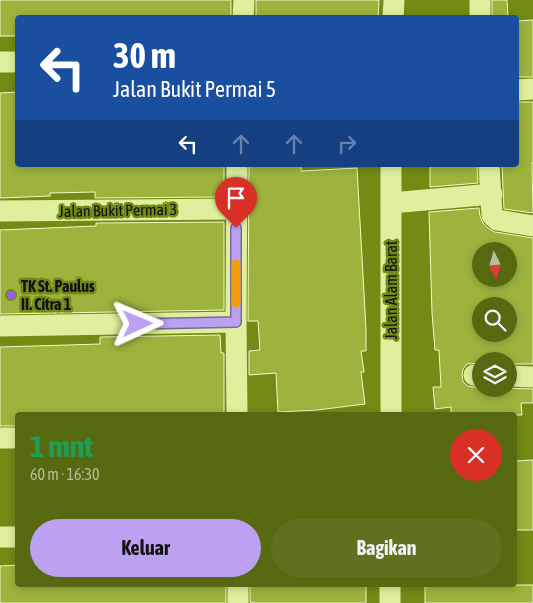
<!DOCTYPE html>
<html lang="id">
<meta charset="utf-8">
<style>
:root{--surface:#566810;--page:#5f701e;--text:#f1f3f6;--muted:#b6be9f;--accent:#bca0f2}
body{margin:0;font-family:"Asap Condensed",sans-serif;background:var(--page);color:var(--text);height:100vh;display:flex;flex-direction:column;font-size:19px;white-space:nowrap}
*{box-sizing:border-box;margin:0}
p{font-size:16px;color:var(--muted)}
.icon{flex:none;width:28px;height:28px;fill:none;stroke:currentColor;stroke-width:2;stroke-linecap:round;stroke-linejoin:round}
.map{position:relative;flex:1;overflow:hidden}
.sheet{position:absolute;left:15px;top:412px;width:502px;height:175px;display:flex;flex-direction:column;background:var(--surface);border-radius:5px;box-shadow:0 2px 8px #0003}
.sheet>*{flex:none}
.top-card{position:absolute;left:15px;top:15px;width:504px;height:152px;border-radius:5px;box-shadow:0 2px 8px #0003;background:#1a4fa0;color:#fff;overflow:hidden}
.needle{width:32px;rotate:175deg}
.tools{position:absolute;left:472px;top:242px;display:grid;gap:10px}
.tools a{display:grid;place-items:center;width:45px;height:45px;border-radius:50%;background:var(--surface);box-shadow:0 2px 8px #0003;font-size:25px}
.pin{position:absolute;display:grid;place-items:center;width:42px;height:42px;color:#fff;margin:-51px -21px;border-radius:50% 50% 50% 0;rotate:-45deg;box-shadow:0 0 5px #0007}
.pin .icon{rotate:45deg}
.me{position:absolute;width:55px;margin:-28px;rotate:89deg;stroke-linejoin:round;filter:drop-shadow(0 0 4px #0008)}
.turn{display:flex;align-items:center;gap:18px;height:105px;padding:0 15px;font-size:22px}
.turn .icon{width:65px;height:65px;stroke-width:2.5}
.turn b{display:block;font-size:35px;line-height:42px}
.lanes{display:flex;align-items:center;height:48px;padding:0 15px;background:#0003;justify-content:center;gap:25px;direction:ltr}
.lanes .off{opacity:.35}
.round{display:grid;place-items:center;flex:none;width:52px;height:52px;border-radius:26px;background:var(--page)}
.overview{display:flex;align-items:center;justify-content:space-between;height:85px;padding:0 15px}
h1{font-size:30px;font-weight:700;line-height:38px;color:#1e9e55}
.button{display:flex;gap:10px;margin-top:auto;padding:10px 15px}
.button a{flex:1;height:58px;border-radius:30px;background:var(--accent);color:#111;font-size:20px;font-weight:700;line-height:58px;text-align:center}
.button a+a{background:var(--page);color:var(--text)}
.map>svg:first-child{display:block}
.building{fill:#9db33e;stroke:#f1fbc4;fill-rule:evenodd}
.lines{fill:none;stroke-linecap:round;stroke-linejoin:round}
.minor{stroke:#e0ef9e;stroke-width:21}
.route-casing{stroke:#7a689d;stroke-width:12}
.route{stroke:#bca0f2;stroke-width:9}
.slow{stroke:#f59e0b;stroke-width:9}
.poi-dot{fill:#945cff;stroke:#738a15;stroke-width:2}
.labels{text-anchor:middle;stroke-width:5;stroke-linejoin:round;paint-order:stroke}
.street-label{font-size:16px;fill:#111;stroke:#738a15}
.poi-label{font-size:16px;font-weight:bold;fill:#111;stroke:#738a15;text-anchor:start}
</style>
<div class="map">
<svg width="533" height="603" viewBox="0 0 533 603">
<rect width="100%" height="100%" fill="#738a15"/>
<g class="building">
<path d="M 0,0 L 231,0 L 231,18 L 18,18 L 18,36 L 0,36 Z"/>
<path d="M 256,0 L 379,0 L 378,18 L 256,18 Z"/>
<path d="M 492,0 L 507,0 L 508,18 L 492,18 Z"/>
<path d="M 533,20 L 533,77 L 516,77 L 516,21 Z"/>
<path d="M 18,92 L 18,165 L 224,165 L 224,197 L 95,198 L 95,192 L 50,193 L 50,196 L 0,198 L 0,93 Z"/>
<path d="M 516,102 L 533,102 L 533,163 L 532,163 L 533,213 L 504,209 L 502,165 L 516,165 Z"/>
<path d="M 249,165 L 301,165 L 301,171 L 357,168 L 366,329 L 366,351 L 361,351 L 364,372 L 361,372 L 365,404 L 317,410 L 278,412 L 276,373 L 249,375 L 249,351 L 260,350 L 258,321 L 248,321 Z"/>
<path d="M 430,165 L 477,165 L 478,183 L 430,187 Z"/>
<path d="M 479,208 L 480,216 L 483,223 L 489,229 L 495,232 L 533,238 L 533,364 L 509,364 L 509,361 L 481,361 L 481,363 L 467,364 L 463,369 L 462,375 L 463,382 L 468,386 L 474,387 L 533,389 L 533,403 L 521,403 L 522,415 L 451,415 L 451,407 L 435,409 L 433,387 L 441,387 L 439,350 L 435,350 L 432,313 L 429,212 ZM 481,251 L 509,251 L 509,279 L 481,279 ZM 481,306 L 509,306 L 509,334 L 481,334 Z"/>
<path d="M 224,222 L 224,310 L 0,314 L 0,230 L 96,226 L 96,223 Z"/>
<path d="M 220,335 L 221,353 L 224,353 L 224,415 L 18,415 L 18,426 L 0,426 L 0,347 L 100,344 L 100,337 Z"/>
<path d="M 533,460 L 533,530 L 515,530 L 515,461 Z"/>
<path d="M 18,565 L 18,585 L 226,585 L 226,603 L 0,603 L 0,566 Z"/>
<path d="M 250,585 L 366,585 L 366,603 L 256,603 L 250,602 Z"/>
<rect x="425" y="585" width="108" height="18"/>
</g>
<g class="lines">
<g class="minor">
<path d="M 480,0 L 480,18"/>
<path d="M 243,18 L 244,0"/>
<path d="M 393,18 L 394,0"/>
<path d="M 0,62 L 18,62"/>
<path d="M 516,90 L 533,89"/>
<path d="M 391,165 L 391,415"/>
<path d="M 489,165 L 492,215 L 497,220 L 533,226"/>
<path d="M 391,203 L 492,194"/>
<path d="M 0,211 L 237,209"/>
<path d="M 0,326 L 236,322"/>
<path d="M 474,375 L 481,375"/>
<path d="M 509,376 L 533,377"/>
<path d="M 237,415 L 236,322 L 237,165"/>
<path d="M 0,438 L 18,438"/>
<path d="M 0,537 L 18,537"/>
<path d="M 238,585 L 238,603"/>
<path d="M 390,603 L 390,585"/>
</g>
</g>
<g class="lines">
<g class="route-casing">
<path id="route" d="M 138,324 L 236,322 L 236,228"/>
</g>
<use href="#route" class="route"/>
<path class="slow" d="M 236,303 L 236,264"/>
</g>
<circle class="poi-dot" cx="11" cy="295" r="5"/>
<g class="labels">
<g class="street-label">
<text transform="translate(118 210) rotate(-1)" y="6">Jalan Bukit Permai 3</text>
<text transform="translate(391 290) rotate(-90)" y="6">Jalan Alam Barat</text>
</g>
<g class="poi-label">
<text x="21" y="292">TK St. Paulus<tspan x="21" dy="18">II. Citra 1</tspan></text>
</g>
</g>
</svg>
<div class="tools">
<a><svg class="needle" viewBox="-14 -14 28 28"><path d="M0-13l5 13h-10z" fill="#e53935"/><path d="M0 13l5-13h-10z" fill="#b6be9f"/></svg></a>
<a><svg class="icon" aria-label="search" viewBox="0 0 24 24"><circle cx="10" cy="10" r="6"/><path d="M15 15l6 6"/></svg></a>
<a><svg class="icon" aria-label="layers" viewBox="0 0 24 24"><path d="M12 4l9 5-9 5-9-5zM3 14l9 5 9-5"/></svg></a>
</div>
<div class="pin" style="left:236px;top:228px;background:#d93025"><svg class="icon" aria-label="arrive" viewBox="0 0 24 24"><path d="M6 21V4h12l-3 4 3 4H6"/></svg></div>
<svg class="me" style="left:138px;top:324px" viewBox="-20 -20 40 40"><path d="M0-17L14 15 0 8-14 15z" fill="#bca0f2" stroke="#fff" stroke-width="4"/></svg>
<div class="top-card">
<div class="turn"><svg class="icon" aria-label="left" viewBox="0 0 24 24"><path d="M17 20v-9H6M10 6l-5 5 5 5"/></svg><div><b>30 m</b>Jalan Bukit Permai 5</div></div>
<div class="lanes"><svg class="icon" aria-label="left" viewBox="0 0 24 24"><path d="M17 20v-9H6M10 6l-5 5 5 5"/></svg><svg class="icon off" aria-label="ahead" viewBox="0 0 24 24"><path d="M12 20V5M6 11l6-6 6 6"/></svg><svg class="icon off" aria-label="ahead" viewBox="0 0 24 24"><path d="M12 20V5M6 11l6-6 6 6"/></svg><svg class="icon off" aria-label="right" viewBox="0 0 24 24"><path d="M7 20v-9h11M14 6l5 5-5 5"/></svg></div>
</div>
<section class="sheet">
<div class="overview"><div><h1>1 mnt</h1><p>60 m · 16:30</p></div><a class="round" style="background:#d93025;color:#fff"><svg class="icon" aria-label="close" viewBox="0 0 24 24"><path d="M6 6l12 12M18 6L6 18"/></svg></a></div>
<div class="button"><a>Keluar</a><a>Bagikan</a></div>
</section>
</div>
